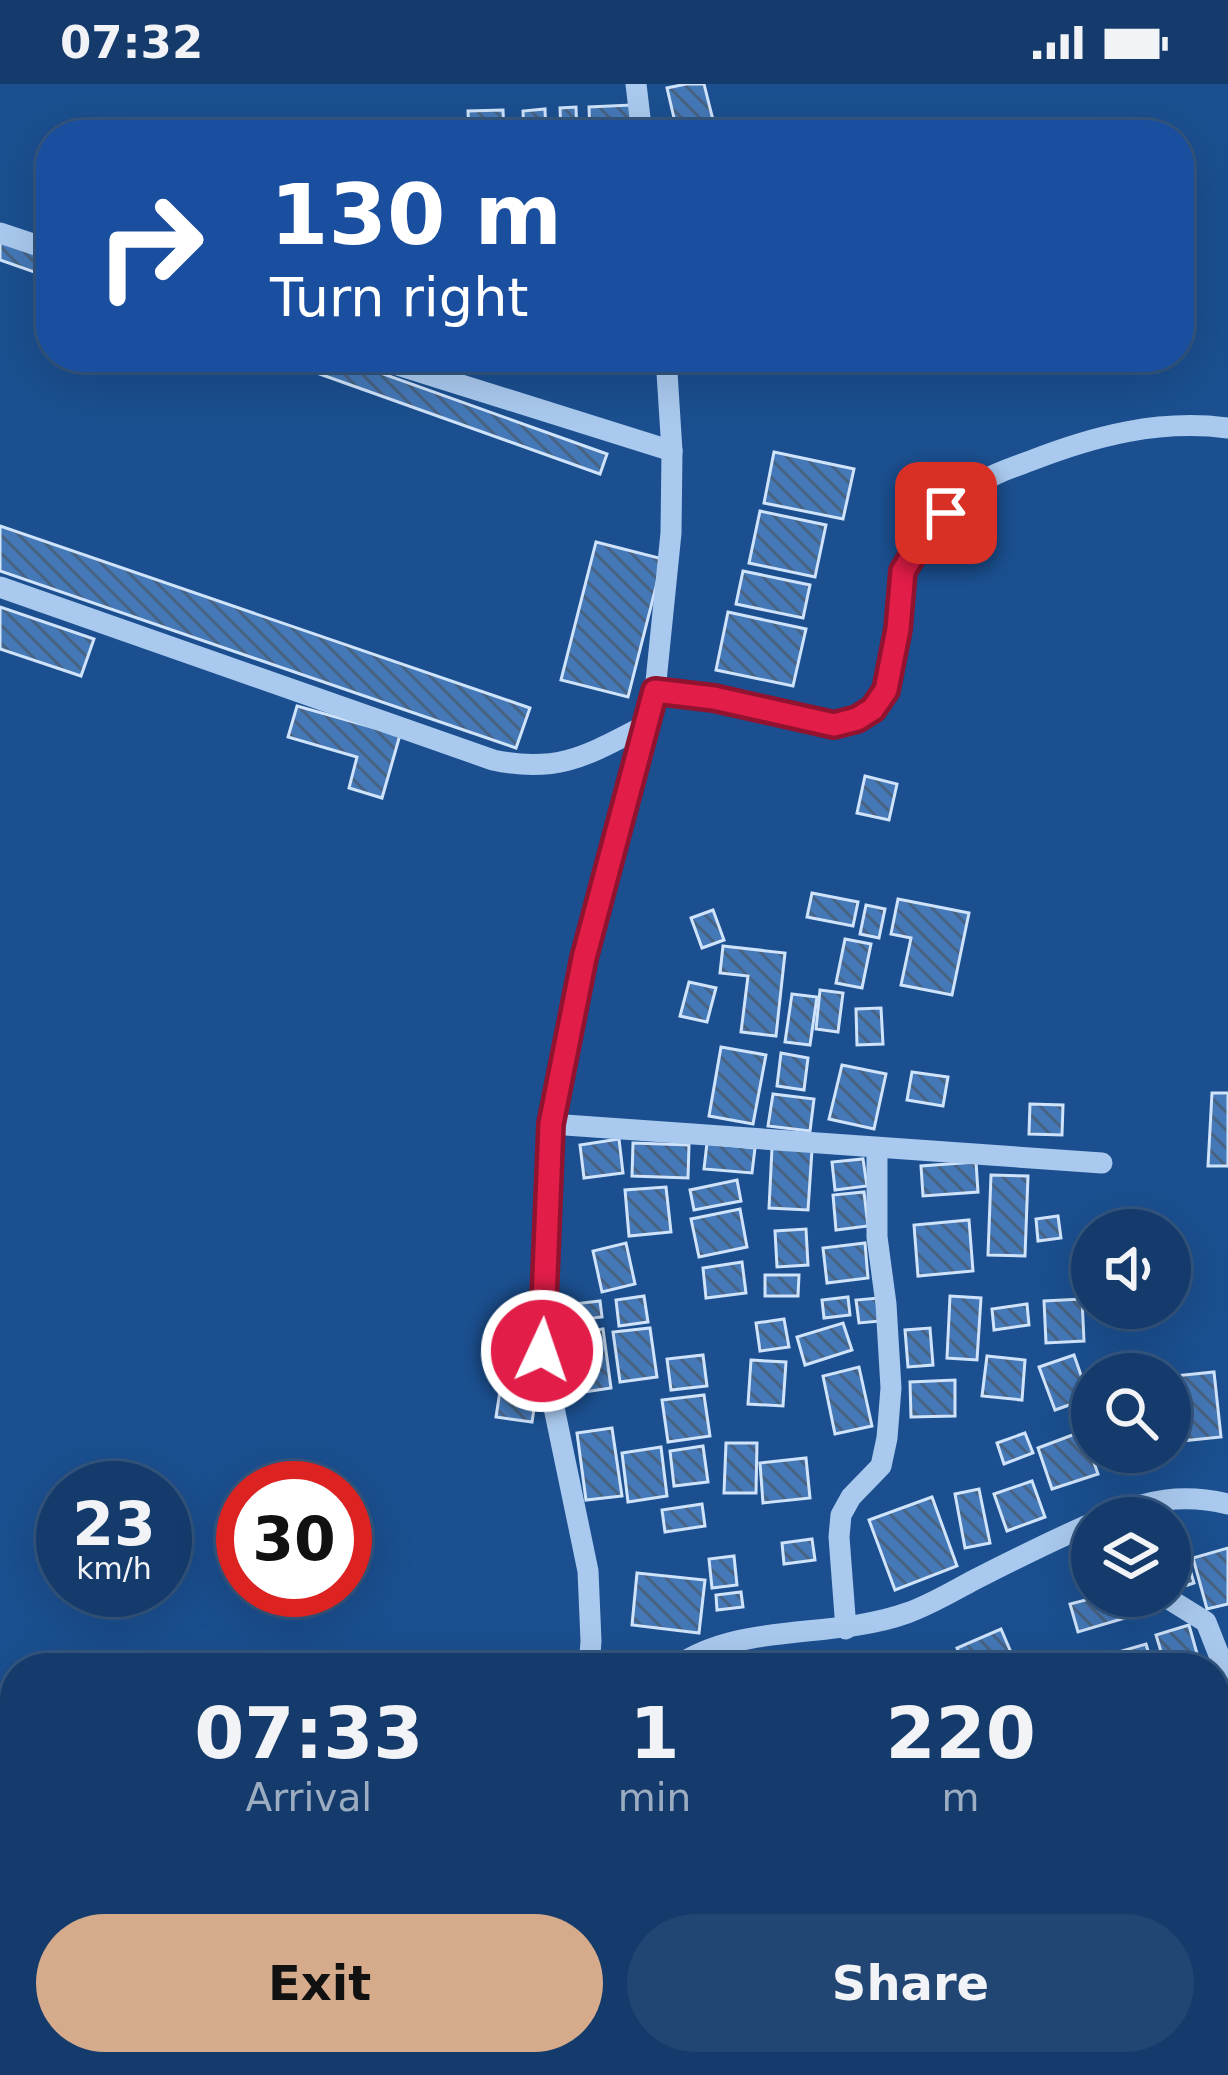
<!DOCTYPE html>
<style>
:root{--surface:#143b6b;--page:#214673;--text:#f1f3f6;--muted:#9dadc1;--line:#33557e;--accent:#d6ab8b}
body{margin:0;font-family:"DejaVu Sans",sans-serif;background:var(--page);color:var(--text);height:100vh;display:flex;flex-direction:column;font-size:45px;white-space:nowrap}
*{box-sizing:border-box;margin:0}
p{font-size:39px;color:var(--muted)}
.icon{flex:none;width:66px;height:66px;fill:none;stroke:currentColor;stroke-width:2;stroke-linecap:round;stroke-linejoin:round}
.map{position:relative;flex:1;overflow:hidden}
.panel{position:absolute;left:0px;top:1569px;width:1230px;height:423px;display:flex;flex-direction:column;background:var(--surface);border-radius:48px 48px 0 0;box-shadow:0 12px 48px #0002,0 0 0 3px var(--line)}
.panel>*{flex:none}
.banner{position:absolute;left:36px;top:36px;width:1158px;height:252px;border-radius:48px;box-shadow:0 12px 48px #0002,0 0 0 3px var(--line);background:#1a4fa0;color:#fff;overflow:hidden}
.fabs{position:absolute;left:1071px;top:1125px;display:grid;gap:24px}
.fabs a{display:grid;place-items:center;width:120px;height:120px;border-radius:50%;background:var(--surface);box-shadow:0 12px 48px #0002,0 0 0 3px var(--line);font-size:60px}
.speed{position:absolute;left:36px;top:1377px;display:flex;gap:24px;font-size:60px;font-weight:700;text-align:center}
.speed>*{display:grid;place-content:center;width:156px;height:156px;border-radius:50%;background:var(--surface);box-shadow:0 12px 48px #0002,0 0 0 3px var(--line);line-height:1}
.speed small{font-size:30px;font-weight:400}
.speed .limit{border:18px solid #d22;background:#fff;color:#111}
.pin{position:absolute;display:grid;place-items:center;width:102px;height:102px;color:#fff;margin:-51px;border-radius:24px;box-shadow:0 6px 18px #0006}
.me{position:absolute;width:132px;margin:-66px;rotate:3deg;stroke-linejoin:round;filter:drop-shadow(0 0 9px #0008)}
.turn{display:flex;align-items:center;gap:42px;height:252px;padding:0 36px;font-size:54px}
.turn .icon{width:156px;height:156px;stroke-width:2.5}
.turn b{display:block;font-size:84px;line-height:102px}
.eta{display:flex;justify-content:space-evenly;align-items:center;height:204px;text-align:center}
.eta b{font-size:72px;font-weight:800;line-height:84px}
.primary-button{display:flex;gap:24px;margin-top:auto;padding:24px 36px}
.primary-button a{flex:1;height:138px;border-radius:72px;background:var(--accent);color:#111;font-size:48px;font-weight:800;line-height:138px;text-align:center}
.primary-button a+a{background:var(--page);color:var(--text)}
.status{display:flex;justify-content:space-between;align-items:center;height:84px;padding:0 60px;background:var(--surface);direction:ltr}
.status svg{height:33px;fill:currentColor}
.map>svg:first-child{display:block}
.building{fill:url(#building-back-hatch);stroke:#cfe3fa;stroke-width:3}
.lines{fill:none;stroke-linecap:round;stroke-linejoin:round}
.minor{stroke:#a9c9ee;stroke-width:21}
.route-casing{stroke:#92132f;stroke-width:30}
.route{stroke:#e11d48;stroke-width:21}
</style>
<div class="status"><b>07:32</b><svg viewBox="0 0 49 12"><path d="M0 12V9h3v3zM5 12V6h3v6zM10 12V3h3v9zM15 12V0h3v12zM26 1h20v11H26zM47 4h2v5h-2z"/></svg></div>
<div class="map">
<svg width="1228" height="1991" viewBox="0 0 1228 1991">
<defs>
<pattern id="building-back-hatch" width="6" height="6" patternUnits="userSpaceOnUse" patternTransform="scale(3)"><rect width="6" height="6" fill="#4478b7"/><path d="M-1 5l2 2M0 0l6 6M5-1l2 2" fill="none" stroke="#486282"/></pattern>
</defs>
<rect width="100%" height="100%" fill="#1b4f8f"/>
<g class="building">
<path d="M 686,0 L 704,0 L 716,48 L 678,51 L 667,4 Z"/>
<path d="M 631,21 L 632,51 L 590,51 L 589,23 Z"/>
<path d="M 576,23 L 577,51 L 561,51 L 560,24 Z"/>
<path d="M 545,25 L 546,51 L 524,51 L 523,27 Z"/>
<path d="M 503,26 L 504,51 L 469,51 L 468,27 Z"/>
<path d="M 0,153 L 51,171 L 51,194 L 0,176 Z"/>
<path d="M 272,273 L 336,273 L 607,370 L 600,390 Z"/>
<path d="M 470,273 L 519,273 L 515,289 L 469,278 Z"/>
<path d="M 774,368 L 854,385 L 843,435 L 764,419 Z"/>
<path d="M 760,427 L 826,441 L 815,493 L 749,479 Z"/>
<path d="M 0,442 L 530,624 L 516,664 L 0,487 Z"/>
<path d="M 596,458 L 663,475 L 628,613 L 561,596 Z"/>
<path d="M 743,487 L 810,501 L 803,534 L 736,520 Z"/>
<path d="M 0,523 L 94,555 L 81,592 L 0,565 Z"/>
<path d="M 728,528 L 806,545 L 793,602 L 716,586 Z"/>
<path d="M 297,622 L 400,651 L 382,714 L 349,704 L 357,673 L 288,653 Z"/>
<path d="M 865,692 L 897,700 L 889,736 L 857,729 Z"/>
<path d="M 812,809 L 858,818 L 853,842 L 807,833 Z"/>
<path d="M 898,815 L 969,829 L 952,911 L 901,901 L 911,854 L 891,850 Z"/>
<path d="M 866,821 L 885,825 L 879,854 L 860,850 Z"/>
<path d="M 713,826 L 724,856 L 702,864 L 691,834 Z"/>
<path d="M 845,855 L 871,860 L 862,904 L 836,899 Z"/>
<path d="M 723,862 L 785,869 L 776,952 L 741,948 L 748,892 L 720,889 Z"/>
<path d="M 689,898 L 716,904 L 707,938 L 680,932 Z"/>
<path d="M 820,906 L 843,909 L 838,948 L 816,945 Z"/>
<path d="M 792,910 L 817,913 L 810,961 L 785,958 Z"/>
<path d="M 881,924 L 883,960 L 857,961 L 856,925 Z"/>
<path d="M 721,963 L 766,971 L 753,1040 L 709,1032 Z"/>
<path d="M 781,969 L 808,974 L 804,1006 L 777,1002 Z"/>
<path d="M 842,981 L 886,990 L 874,1045 L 829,1035 Z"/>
<path d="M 912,988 L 948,993 L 943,1022 L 907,1016 Z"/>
<path d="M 1212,1009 L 1228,1009 L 1228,1082 L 1208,1082 Z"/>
<path d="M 773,1010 L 814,1015 L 810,1047 L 768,1042 Z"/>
<path d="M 1030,1020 L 1063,1021 L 1062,1051 L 1029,1050 Z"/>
<path d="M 619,1055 L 623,1089 L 584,1094 L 580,1061 Z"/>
<path d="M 633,1059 L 689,1061 L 688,1094 L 632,1092 Z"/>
<path d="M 707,1059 L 755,1064 L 752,1089 L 704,1085 Z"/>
<path d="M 772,1064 L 812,1066 L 808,1126 L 769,1124 Z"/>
<path d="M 863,1075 L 867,1102 L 835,1106 L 832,1078 Z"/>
<path d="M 976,1078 L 978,1108 L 923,1112 L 921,1082 Z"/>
<path d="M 991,1091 L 1028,1092 L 1025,1172 L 988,1171 Z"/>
<path d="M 737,1096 L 741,1117 L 694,1126 L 690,1106 Z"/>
<path d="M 666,1103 L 671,1148 L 629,1152 L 625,1106 Z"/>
<path d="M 864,1108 L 868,1142 L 836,1146 L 833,1111 Z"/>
<path d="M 740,1125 L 747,1163 L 699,1173 L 691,1135 Z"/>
<path d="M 1058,1132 L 1061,1154 L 1038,1157 L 1036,1135 Z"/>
<path d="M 969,1136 L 973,1187 L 918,1192 L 914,1141 Z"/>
<path d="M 1115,1140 L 1115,1146 L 1092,1146 L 1090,1179 L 1086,1144 Z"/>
<path d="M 806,1145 L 808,1181 L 777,1183 L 775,1147 Z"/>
<path d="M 626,1159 L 635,1200 L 602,1208 L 593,1167 Z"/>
<path d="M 865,1159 L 868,1194 L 827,1199 L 823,1164 Z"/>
<path d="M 742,1178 L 746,1209 L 706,1214 L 703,1184 Z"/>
<path d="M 765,1191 L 799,1191 L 798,1212 L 765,1212 Z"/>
<path d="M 644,1212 L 648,1238 L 619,1242 L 616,1216 Z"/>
<path d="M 950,1212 L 981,1214 L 977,1276 L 947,1274 Z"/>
<path d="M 848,1213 L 850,1231 L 824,1234 L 822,1216 Z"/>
<path d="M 878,1214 L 881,1237 L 859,1239 L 856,1216 Z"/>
<path d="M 1082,1215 L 1084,1257 L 1046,1259 L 1044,1217 Z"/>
<path d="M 600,1217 L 602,1233 L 576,1236 L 574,1220 Z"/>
<path d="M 1027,1220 L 1029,1241 L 994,1246 L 992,1225 Z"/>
<path d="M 784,1235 L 789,1263 L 760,1267 L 756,1239 Z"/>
<path d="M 843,1239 L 852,1266 L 805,1281 L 797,1253 Z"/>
<path d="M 650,1244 L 657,1293 L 620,1298 L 613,1248 Z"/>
<path d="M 930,1244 L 933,1281 L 908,1283 L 905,1246 Z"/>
<path d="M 603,1245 L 611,1304 L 584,1308 L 576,1249 Z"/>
<path d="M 703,1271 L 707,1302 L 671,1306 L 667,1275 Z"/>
<path d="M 1074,1271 L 1089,1314 L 1055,1326 L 1039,1283 Z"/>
<path d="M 987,1272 L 1025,1276 L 1022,1316 L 982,1312 Z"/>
<path d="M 751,1276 L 786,1278 L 783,1322 L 748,1320 Z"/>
<path d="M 1120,1276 L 1125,1290 L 1102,1290 L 1100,1284 Z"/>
<path d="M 859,1283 L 872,1342 L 835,1350 L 823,1292 Z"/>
<path d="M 1214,1288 L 1221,1353 L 1181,1357 L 1174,1292 Z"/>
<path d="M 955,1296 L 955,1332 L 911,1333 L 910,1298 Z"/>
<path d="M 500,1307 L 536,1312 L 532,1338 L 496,1333 Z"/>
<path d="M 704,1311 L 710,1352 L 668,1358 L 662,1316 Z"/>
<path d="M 612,1344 L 622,1412 L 586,1416 L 577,1349 Z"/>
<path d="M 1083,1347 L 1098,1390 L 1052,1405 L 1038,1364 Z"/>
<path d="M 1025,1349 L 1033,1369 L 1004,1380 L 997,1359 Z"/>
<path d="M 726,1359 L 757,1359 L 756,1409 L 724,1409 Z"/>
<path d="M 703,1362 L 708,1398 L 674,1402 L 670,1367 Z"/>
<path d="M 661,1363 L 667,1412 L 628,1418 L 622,1369 Z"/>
<path d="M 1103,1368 L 1141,1368 L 1141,1370 L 1108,1381 Z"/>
<path d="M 806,1374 L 810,1414 L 763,1419 L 760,1379 Z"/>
<path d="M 1032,1397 L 1045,1433 L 1007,1447 L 994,1410 Z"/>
<path d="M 979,1405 L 990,1459 L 965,1464 L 955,1410 Z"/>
<path d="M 932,1413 L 957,1482 L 895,1506 L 869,1436 Z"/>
<path d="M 702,1420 L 705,1442 L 665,1448 L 662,1426 Z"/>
<path d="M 812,1455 L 815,1476 L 784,1480 L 782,1459 Z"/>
<path d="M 1228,1464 L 1228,1520 L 1207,1525 L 1193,1474 Z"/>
<path d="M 734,1472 L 737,1501 L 712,1504 L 709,1475 Z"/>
<path d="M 1186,1472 L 1194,1499 L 1170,1507 L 1170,1476 Z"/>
<path d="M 637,1489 L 705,1496 L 699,1549 L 632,1541 Z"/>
<path d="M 741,1508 L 743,1523 L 717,1526 L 716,1511 Z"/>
<path d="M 1101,1512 L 1119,1512 L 1125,1534 L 1078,1548 L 1070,1520 Z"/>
<path d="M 1189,1541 L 1201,1584 L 1166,1584 L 1156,1551 Z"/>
<path d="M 1001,1545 L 1013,1573 L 986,1584 L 966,1584 L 957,1564 Z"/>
<path d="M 1146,1560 L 1153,1584 L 1112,1584 L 1108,1571 Z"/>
<path d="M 941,1569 L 943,1584 L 917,1584 L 915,1571 Z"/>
<path d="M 1215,1695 L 1228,1697 L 1228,1748 L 1215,1746 Z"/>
<rect x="1215" y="1864" width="13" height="51"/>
</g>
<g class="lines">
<g class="minor">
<path d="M 636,0 L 642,51"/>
<path d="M 0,149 L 51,166"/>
<path d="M 372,273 L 672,367"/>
<path d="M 0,503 L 493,676 C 558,690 588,671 644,642"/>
<path d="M 655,607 L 671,449 L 672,367 L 666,273"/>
<path d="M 551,1040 L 1102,1079"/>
<path d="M 1104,1434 C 1146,1416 1183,1409 1228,1420"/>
<path d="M 1164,1512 L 1206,1538 L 1228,1594"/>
<path d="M 846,1545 L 839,1453 L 841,1431 L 851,1413 L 881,1382 L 887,1354 L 891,1304 L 886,1220 L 877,1153 L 877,1065"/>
<path d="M 589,1584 L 591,1557 L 588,1487 L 542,1266 L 551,1040 L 584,874 L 655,607 L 714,614 L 834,641 C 891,640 896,570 900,526 C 901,512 900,494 907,481 C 923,453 946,424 972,404 C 989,391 1011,384 1030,377 C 1094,352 1159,335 1228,344"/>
<path d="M 674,1584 C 740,1537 832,1556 907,1529 C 930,1521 953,1507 974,1496 C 1013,1476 1052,1457 1092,1439"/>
<path d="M 1215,1830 L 1228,1832"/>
<path d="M 0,1897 L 15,1899"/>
</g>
</g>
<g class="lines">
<g class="route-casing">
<path id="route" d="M 542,1267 L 551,1040 L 584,874 L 655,607 L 714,614 L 834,641 L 857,635 L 873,625 L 886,606 L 898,545 L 903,487 L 925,452 L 946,429"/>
</g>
<use href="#route" class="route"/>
</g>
</svg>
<div class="fabs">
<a><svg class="icon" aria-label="sound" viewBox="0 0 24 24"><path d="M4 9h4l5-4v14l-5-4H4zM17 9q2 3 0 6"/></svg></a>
<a><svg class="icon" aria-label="search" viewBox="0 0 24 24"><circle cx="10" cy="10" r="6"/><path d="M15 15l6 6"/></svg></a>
<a><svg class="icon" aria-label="layers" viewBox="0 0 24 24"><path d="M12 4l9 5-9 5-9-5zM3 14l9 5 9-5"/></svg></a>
</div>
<div class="speed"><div>23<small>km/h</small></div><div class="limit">30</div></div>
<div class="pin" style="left:946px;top:429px;background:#d93025"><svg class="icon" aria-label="arrive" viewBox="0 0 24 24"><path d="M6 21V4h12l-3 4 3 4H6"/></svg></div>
<svg class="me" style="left:542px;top:1267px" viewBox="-20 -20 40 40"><circle r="17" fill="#e11d48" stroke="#fff" stroke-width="3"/><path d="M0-11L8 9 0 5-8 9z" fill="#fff"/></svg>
<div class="banner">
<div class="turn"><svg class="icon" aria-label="right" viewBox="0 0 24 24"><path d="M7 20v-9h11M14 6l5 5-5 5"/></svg><div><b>130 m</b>Turn right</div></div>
</div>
<section class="panel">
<div class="eta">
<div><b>07:33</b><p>Arrival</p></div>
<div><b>1</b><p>min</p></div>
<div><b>220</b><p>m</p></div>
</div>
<div class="primary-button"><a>Exit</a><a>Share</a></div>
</section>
</div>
